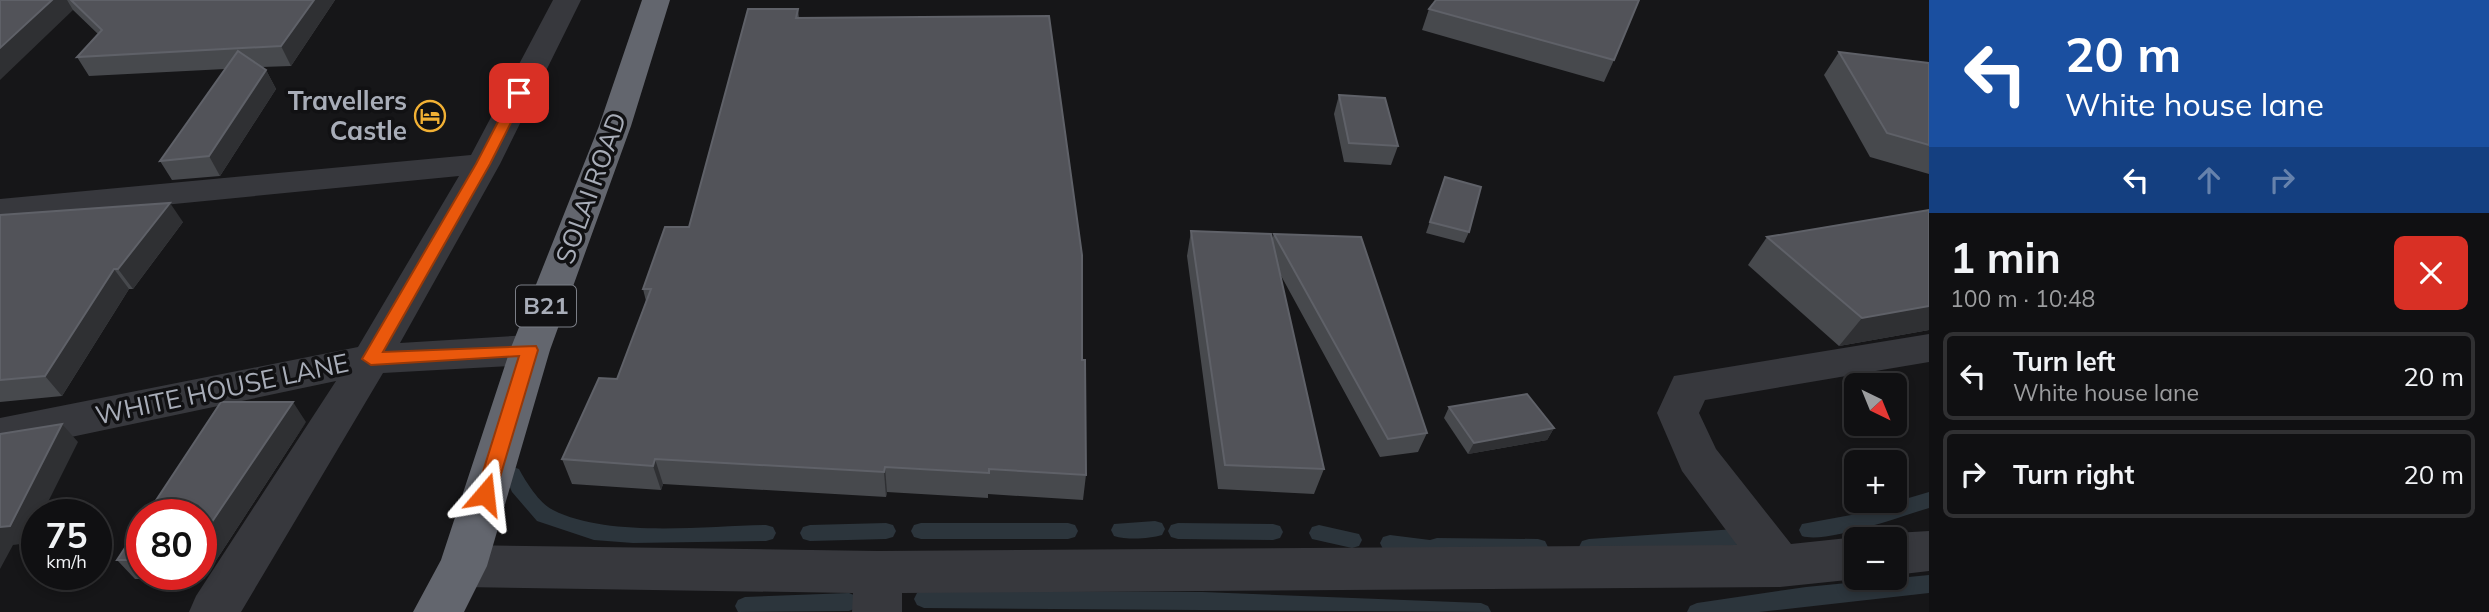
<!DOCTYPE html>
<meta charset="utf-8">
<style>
:root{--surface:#101012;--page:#1e1e20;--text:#f1f3f6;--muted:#9c9d9f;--line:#303032}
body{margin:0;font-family:Mulish,sans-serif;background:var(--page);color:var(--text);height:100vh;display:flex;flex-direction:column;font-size:26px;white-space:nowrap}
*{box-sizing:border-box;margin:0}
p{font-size:23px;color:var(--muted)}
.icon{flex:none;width:38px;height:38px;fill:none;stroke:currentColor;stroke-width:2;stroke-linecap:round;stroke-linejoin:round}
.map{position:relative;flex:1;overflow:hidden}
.panel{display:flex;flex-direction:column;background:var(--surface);width:560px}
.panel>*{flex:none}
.guide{background:#1a4fa0;color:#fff;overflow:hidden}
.needle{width:46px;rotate:137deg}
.tools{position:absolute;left:1844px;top:373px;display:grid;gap:14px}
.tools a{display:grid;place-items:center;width:63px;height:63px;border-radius:10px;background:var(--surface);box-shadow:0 4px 10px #0003,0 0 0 2px var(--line);font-size:35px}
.speed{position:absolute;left:21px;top:499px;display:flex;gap:14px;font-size:35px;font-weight:700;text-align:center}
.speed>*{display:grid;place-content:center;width:91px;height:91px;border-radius:50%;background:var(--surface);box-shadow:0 4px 10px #0003,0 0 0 2px var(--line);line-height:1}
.speed small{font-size:18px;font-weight:400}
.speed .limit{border:10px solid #d22;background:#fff;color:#111}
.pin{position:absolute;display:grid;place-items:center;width:60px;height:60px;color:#fff;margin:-30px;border-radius:14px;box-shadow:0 4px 10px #0006}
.me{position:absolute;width:77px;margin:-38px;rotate:17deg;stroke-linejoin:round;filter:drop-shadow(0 0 5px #0008)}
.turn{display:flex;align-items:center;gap:24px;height:147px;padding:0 21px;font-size:32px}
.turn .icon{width:91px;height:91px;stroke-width:2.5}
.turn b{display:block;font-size:49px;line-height:60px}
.lanes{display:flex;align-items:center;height:66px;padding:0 21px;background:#0003;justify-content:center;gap:35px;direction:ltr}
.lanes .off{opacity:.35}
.round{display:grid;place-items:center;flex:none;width:74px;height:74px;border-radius:10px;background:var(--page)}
.headline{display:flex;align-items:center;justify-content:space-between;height:119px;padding:0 21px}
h1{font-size:42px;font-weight:700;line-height:52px}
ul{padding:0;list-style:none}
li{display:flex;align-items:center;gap:21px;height:88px;margin:0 14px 10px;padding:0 7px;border:4px solid var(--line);border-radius:10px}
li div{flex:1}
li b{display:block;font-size:26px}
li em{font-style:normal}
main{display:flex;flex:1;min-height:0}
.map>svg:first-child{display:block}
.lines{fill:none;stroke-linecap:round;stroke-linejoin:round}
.stream{fill:#2c353c;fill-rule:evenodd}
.minor{fill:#37383d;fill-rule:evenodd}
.highway{fill:#63666e;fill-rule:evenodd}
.wall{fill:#47494d}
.shaded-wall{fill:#2f3033}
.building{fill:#525359;stroke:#5f6168;stroke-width:2}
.route{fill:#ea580c;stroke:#983908;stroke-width:2}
.labels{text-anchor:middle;stroke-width:7;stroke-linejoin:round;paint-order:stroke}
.shield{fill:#111113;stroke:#7b7e86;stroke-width:2}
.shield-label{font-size:24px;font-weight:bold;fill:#a8adb8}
.poi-label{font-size:26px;font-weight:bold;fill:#a8adb8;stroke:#111113;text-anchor:end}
.street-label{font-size:26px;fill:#a8adb8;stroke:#111113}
</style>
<main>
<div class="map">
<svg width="1929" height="612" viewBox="0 0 1929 612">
<rect width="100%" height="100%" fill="#161618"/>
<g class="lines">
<g class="stream">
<path d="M 513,467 L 519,469 C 526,482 539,503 553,510 C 608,538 704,526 766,525 L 773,527 L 776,533 L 773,539 L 766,541 L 633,543 L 594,540 L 537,521 L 512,492 L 504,474 L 507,469 Z"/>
<path d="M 1929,492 L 1929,508 C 1902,516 1826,544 1802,536 L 1799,530 L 1802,524 L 1851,515 Z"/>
<path d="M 1155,521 L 1162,523 L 1165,529 L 1162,535 C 1149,539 1127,540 1114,536 L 1111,530 L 1114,524 Z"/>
<path d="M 886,523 L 893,525 L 896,531 L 893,537 L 886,539 L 810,541 L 803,539 L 800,533 L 803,527 L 810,525 Z"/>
<path d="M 921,523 L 1068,523 L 1075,525 L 1078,531 L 1075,537 L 1068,539 L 921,539 L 914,537 L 911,531 L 914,525 Z"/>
<path d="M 1178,523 L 1273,524 L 1280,526 L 1283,532 L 1280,538 L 1273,540 L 1178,539 L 1171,537 L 1168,531 L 1171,525 Z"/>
<path d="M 1319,525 L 1359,534 L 1362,540 L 1359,546 L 1352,548 L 1312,539 L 1309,533 L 1312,527 Z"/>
<path d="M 1750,528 L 1757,530 L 1760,536 L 1757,542 L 1750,544 L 1589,555 L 1582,553 L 1579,547 L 1582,541 L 1589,539 Z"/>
<path d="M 1390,535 L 1430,540 L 1437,538 L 1538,539 L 1545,541 L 1548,547 L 1545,553 L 1538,555 L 1437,554 L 1430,552 L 1423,554 L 1383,549 L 1380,543 L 1383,537 Z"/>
<path d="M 1929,575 L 1929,593 L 1759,612 L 1687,612 L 1690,606 L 1697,603 L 1806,587 Z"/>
<path d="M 924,590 L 1203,592 L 1481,603 L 1488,606 L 1491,612 L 924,608 L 917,605 L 914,599 L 917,593 Z"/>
<path d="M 849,593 L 856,596 L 859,602 L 856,608 L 849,611 L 738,612 L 735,606 L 738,600 L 745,597 Z"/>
</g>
<g class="minor">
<path d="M 553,0 L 581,0 L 500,164 L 400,343 L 530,335 L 544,340 L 550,350 L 544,360 L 530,365 L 383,373 L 241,612 L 189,612 L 196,596 L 336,381 L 0,452 L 0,418 L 358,347 L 459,176 L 0,221 L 0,199 L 471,155 Z"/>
<path d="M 1929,334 L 1929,362 L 1705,400 L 1699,413 L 1716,449 L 1791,544 L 1857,537 L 1862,539 L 1857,539 L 1857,578 L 1860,578 L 1857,579 L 1780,587 L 902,593 L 902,612 L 852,612 L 853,593 L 463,587 L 446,581 L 439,566 L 446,551 L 463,545 L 878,551 L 1737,545 L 1682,471 L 1657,413 L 1674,376 Z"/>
<path d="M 1929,531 L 1929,571 L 1895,575 L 1895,539 L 1879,539 L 1895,533 Z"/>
</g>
<path class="highway" d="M 642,0 L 670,0 L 631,126 L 550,350 L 487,566 L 464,612 L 413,612 L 441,560 L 510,350 L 599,126 Z"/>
</g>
<g class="wall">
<path d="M 0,0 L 335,0 L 291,66 L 262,67 L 266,70 L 276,89 L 220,176 L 172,180 L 160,161 L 225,69 L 89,76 L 77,57 L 98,34 L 73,10 Z"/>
<path d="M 798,9 L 799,18 L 1082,360 L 1086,475 L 1083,500 L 988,494 L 988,498 L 887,492 L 886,497 L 663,484 L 661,490 L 572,484 L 562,459 L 617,379 L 646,301 L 643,289 L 689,227 Z"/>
<path d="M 1429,9 L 1614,60 L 1604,82 L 1422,30 Z"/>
<path d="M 1839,52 L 1929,63 L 1929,174 L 1870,157 L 1824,75 Z"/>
<path d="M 1339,95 L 1398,146 L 1391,165 L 1344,162 L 1334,114 Z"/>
<path d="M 1445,177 L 1469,232 L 1464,243 L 1426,233 Z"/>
<path d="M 0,215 L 183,222 L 133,289 L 129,289 L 62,396 L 0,402 Z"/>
<path d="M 1191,231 L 1272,240 L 1274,234 L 1427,433 L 1418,452 L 1380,457 L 1279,272 L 1324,469 L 1314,494 L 1218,489 L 1187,256 Z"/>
<path d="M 1767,237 L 1929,330 L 1839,346 L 1748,265 Z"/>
<path d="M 1449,407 L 1554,428 L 1547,440 L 1468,454 L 1444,418 Z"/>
<path d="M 306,422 L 204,579 L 135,579 L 117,560 L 142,522 L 142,574 L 201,574 Z"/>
</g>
<g class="shaded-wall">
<path d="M 52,0 L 67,0 L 73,10 L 0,80 L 0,48 Z"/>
<path d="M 314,0 L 335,0 L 291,66 L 281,46 Z"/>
<path d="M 266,70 L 276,89 L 220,176 L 209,156 Z"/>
<path d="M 170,203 L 183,222 L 133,289 L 118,269 Z"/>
<path d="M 114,269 L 129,289 L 62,396 L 45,376 Z"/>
<path d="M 1929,306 L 1929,330 L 1839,346 L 1862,318 Z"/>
<path d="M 293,402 L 306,422 L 204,579 L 200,574 L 201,574 L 201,538 Z"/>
<path d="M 62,424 L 78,442 L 42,514 L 37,514 L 37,526 L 28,543 L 13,545 L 0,569 L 0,527 Z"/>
<path d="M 1554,428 L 1547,440 L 1468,454 L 1474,443 Z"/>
<path d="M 655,459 L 663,484 L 661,490 L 653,466 Z"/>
<path d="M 885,467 L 887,492 L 886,497 L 884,472 Z"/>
</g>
<g class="building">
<path d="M 0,0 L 52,0 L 0,48 Z"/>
<path d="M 71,0 L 314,0 L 281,46 L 77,57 L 102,30 Z"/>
<path d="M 1436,0 L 1639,0 L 1614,60 L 1429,9 Z"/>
<path d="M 748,9 L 798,9 L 796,18 L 1049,16 L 1082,255 L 1082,360 L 1085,360 L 1086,475 L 989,469 L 989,473 L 885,467 L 884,472 L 655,459 L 653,466 L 562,459 L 599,378 L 617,379 L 651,289 L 643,289 L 665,227 L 689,227 Z"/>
<path d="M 238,51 L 266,70 L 209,156 L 160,161 Z"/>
<path d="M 1839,52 L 1929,63 L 1929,145 L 1887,133 Z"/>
<path d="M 1339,95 L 1385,98 L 1398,146 L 1349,143 Z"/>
<path d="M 1445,177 L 1481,187 L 1469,232 L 1430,222 Z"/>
<path d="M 170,203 L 118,269 L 114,269 L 45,376 L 0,380 L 0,215 Z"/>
<path d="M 1929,210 L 1929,306 L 1862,318 L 1767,237 Z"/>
<path d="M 1191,231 L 1271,234 L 1324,469 L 1225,465 Z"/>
<path d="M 1274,234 L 1361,237 L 1427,433 L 1388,439 Z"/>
<path d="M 1527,394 L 1554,428 L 1474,443 L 1449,407 Z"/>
<path d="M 221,402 L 293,402 L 201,538 L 201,514 L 147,514 Z"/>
<path d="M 62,424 L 10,526 L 0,527 L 0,434 Z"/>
<path d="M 142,522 L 142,560 L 117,560 Z"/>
</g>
<path class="route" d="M 519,90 L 526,93 L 490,164 L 383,352 L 536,346 L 538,350 L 495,494 L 492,499 L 485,502 L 478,499 L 476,494 L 519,356 L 371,365 L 362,359 L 476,164 L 513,93 Z"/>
<defs>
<g id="hotel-ring" transform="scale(1.575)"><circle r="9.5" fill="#111113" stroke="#f2b134" stroke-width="1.5"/><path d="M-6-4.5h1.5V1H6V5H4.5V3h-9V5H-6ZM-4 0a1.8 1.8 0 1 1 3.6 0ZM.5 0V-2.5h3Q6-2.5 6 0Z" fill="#f2b134"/></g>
</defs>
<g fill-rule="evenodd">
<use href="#hotel-ring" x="430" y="116"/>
</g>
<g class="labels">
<rect class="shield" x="516" y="285.5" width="60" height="41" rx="5"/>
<g class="shield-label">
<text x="546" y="314">B21</text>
</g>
<g class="poi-label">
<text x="407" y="110">Travellers<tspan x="407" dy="30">Castle</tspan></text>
</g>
<g class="street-label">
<text transform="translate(591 188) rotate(-70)" y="9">SOLAI ROAD</text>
<text transform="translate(222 389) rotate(-12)" y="9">WHITE HOUSE LANE</text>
</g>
</g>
</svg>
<div class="tools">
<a><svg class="needle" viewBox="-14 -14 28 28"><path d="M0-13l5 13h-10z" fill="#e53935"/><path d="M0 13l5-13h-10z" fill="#9c9d9f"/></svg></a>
<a>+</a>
<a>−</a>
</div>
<div class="speed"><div>75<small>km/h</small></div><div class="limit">80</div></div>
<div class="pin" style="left:519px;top:93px;background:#d93025"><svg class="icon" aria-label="arrive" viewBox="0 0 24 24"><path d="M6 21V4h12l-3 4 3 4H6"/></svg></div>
<svg class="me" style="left:485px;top:494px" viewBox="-20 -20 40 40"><path d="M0-17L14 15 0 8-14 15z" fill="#ea580c" stroke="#fff" stroke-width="4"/></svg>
</div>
<section class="panel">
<div class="guide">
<div class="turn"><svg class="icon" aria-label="left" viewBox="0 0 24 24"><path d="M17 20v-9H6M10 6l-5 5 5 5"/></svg><div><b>20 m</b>White house lane</div></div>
<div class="lanes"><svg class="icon" aria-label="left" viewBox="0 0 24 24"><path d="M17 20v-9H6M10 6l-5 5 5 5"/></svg><svg class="icon off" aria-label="ahead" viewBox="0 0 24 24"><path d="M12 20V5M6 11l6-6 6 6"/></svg><svg class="icon off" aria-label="right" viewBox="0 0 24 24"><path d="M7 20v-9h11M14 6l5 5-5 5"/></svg></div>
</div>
<div class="headline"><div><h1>1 min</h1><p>100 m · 10:48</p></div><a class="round" style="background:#d93025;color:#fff"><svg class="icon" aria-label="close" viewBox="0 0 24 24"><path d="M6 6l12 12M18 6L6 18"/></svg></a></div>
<ul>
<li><svg class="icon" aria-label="left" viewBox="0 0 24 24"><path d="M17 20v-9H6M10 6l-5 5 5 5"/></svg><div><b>Turn left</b><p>White house lane</p></div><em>20 m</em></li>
<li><svg class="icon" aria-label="right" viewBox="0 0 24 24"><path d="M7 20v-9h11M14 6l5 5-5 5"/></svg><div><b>Turn right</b></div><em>20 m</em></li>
</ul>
</section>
</main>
